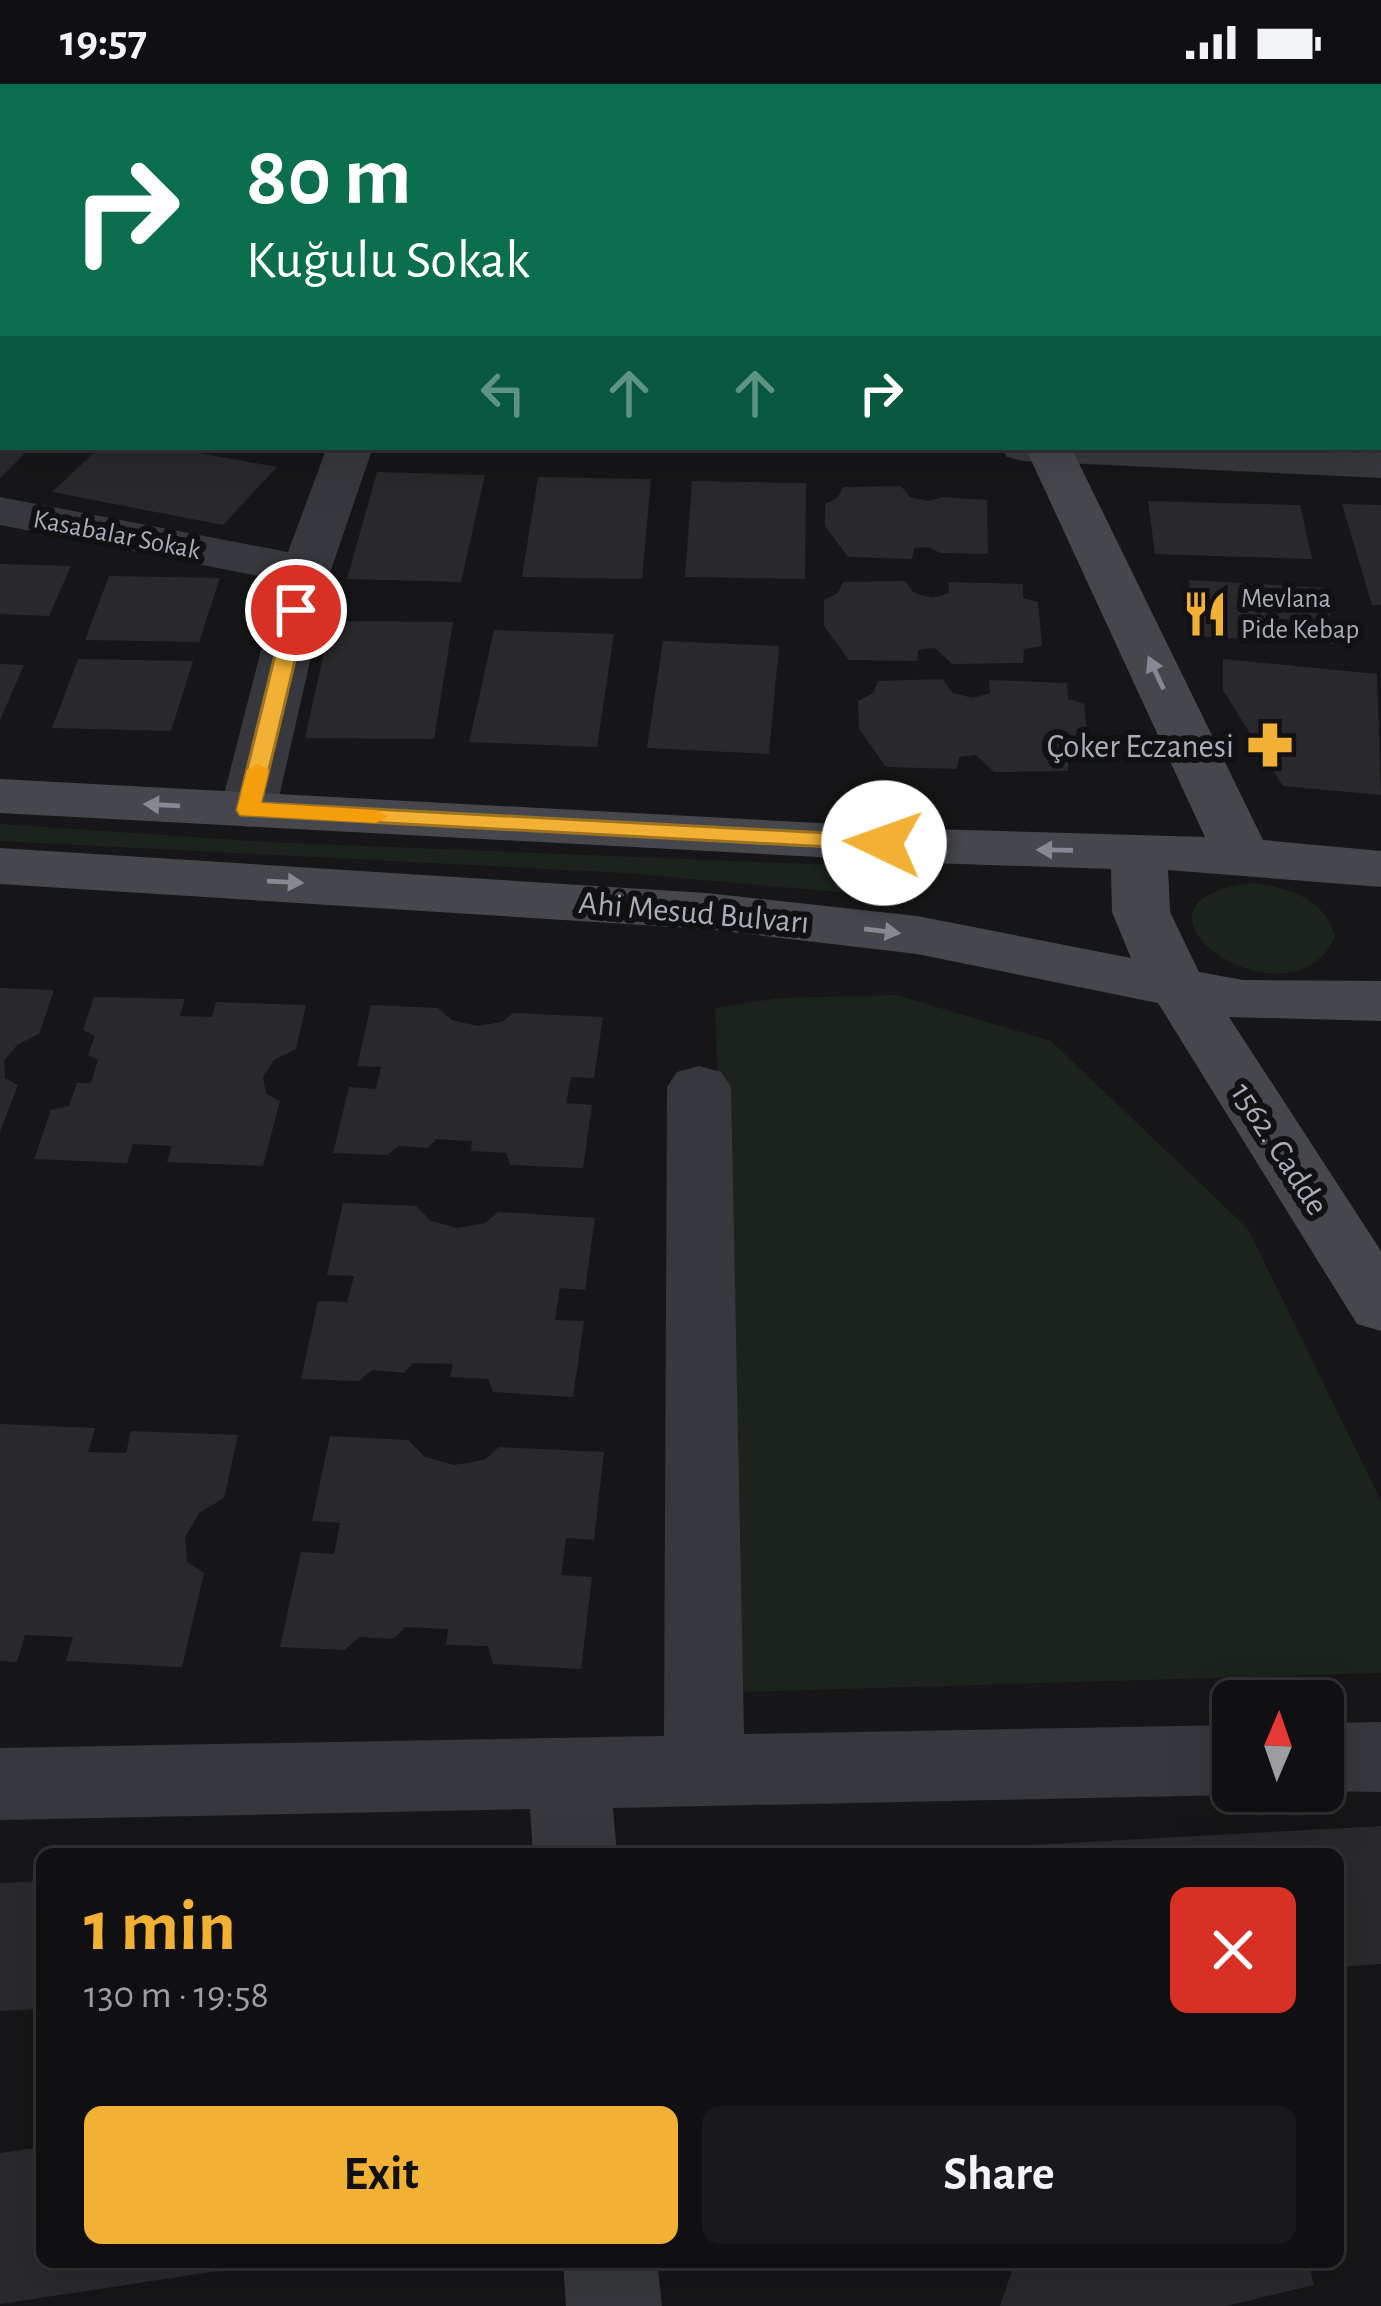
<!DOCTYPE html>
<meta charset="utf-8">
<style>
:root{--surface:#101012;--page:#19191b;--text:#f1f3f6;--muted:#9c9d9f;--line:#303032;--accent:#f2b134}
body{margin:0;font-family:"Alegreya Sans",sans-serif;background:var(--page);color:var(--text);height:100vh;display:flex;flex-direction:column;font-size:45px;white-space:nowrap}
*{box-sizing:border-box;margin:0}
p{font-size:39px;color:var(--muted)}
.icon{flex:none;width:66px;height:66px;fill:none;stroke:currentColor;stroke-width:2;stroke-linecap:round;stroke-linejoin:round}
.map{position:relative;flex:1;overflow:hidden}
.drawer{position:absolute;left:36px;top:1764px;width:1308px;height:420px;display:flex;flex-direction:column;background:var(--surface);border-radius:18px;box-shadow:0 12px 48px #0002,0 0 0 3px var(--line)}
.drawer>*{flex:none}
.banner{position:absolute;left:0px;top:0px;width:1383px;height:366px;box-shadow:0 12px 48px #0002,0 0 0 3px var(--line);background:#0b6e4f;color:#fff;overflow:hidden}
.needle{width:78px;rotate:2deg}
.fabs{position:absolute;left:1212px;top:1596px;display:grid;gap:24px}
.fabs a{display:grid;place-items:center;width:132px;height:132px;border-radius:18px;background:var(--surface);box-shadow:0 12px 48px #0002,0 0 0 3px var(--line);font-size:60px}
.pin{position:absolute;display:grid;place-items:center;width:102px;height:102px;color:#fff;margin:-51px;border:6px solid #fff;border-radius:50%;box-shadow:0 3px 12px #0007}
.me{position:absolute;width:132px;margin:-66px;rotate:273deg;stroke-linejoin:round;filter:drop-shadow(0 0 9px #0008)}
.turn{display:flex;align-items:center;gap:42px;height:252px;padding:0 48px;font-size:54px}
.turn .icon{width:156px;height:156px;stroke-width:2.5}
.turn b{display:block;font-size:84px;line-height:102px}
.lanes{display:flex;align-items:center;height:114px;padding:0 48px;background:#0003;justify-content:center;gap:60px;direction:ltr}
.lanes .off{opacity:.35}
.round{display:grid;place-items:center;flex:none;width:126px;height:126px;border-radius:18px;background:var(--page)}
.overview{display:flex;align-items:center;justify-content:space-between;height:204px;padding:0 48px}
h1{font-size:72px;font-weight:600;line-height:90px;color:var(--accent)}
.cta{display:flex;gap:24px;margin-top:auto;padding:24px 48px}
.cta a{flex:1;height:138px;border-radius:18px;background:var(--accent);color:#111;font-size:48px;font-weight:600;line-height:138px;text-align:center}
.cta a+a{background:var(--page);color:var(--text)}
.status{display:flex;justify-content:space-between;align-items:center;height:84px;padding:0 60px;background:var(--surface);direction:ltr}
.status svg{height:33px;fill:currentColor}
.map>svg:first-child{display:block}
.green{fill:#1c231d}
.building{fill:#29292c}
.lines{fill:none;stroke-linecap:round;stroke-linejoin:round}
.street{fill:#37383d;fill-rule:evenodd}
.secondary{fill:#45474d;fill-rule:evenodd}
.oneway{fill:#858993}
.route{fill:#f2b134;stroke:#9d7322;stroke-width:3}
.slow{fill:#f59e0b}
.labels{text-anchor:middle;stroke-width:12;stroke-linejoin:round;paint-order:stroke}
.far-street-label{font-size:27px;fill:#a8adb8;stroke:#111113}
.far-poi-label{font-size:27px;fill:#a8adb8;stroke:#111113;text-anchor:start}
.poi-label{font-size:33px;fill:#a8adb8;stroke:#111113;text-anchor:end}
.street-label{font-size:33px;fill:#a8adb8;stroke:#111113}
</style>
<div class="status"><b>19:57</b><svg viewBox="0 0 49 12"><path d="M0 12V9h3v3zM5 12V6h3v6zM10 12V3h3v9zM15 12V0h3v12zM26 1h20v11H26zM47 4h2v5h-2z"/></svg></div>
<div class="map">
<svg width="1381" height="2222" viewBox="0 0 1381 2222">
<rect width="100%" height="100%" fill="#161618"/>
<g class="green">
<path d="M 0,740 L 267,758 L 907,784 L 904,814 L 625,789 L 0,757 Z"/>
<path d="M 1253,799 C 1290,805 1324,813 1335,853 C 1288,954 1095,816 1253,799 Z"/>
<path d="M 896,911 L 1051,957 L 1248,1145 L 1381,1417 L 1381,1589 L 741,1608 L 715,924 L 779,914 Z"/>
</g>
<g class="building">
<path d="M 0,363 L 31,363 L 0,394 Z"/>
<path d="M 100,363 L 166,363 L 277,383 L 223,441 L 52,408 Z"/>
<path d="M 377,388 L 485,391 L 461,498 L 347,495 Z"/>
<path d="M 538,393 L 651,395 L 642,495 L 522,493 Z"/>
<path d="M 692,397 L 806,399 L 805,495 L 685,493 Z"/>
<path d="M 901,402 L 910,413 L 928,417 L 943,413 L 987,416 L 988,470 L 940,469 L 929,463 L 914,464 L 912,475 L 848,473 L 825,442 L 825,420 L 838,413 L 843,403 Z"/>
<path d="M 1148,417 L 1300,421 L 1312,475 L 1155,470 Z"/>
<path d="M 1342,420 L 1381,421 L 1381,521 L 1372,521 Z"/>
<path d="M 0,480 L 71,482 L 49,532 L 0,530 Z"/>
<path d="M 109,492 L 220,494 L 199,558 L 85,556 Z"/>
<path d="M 1189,496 L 1326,504 L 1334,560 L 1192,552 Z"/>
<path d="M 905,497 L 914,509 L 933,514 L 949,509 L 948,498 L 1023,500 L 1023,514 L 1038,518 L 1042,562 L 1024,565 L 1023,579 L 952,580 L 935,564 L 918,566 L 917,577 L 849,576 L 824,542 L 824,516 L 838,509 L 843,498 Z"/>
<path d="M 331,537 L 453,538 L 434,655 L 305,654 Z"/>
<path d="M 494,546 L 614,550 L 597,663 L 469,658 Z"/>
<path d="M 663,557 L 779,562 L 769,670 L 647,664 Z"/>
<path d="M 78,575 L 193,577 L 171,647 L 52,644 Z"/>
<path d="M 1223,575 L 1377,590 L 1381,711 L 1283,702 L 1223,606 Z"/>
<path d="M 0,580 L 24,581 L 0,636 Z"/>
<path d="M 942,595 L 953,609 L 973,614 L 990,609 L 989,596 L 1067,599 L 1068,615 L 1084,620 L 1089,668 L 1069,671 L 1068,687 L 994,688 L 976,671 L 959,673 L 957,685 L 886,683 L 859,645 L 858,617 L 873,609 L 878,597 Z"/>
<path d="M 0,904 L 54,906 L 39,950 L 17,961 L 4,977 L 5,994 L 18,1001 L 0,1048 Z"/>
<path d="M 94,913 L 185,915 L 180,932 L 212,933 L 216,918 L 306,921 L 296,965 L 274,976 L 263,993 L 266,1010 L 280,1017 L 263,1082 L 167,1078 L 172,1062 L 133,1060 L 127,1079 L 34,1075 L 51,1026 L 69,1022 L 77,999 L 91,999 L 98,976 L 88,971 L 95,952 L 83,946 Z"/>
<path d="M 371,921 L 438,924 L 452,936 L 477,942 L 502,938 L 513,929 L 603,933 L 594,994 L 571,993 L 566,1019 L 592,1021 L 583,1084 L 510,1081 L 506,1069 L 471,1067 L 472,1057 L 436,1055 L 428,1064 L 399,1062 L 387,1071 L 333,1069 L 349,1003 L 376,1005 L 381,983 L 357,982 Z"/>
<path d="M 343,1119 L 416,1122 L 431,1137 L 458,1144 L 485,1139 L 498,1128 L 595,1134 L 585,1206 L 560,1204 L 555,1236 L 584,1237 L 573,1313 L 493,1308 L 488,1295 L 450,1293 L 453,1280 L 413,1279 L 404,1289 L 372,1286 L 359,1297 L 301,1295 L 318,1217 L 347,1218 L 354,1192 L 327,1191 Z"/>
<path d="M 0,1340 L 95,1344 L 88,1368 L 126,1369 L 131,1347 L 238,1351 L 224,1414 L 199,1429 L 185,1454 L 187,1478 L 204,1489 L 182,1583 L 66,1577 L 73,1553 L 25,1551 L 17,1578 L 0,1577 Z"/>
<path d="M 330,1352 L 408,1356 L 425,1373 L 454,1381 L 484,1376 L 499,1363 L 604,1368 L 594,1456 L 566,1454 L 561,1491 L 592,1493 L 581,1585 L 493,1580 L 488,1562 L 446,1561 L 448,1545 L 405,1543 L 394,1555 L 359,1553 L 345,1566 L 280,1563 L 301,1468 L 334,1470 L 340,1439 L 312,1437 Z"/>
<path d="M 1381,1742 L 1381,1880 L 1338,1883 L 1338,1770 L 936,1770 L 936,1766 Z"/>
<path d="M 42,1797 L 42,1925 L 0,1927 L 0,1799 Z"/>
<path d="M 42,2063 L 42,2178 L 258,2181 L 0,2220 L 0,2069 Z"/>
<path d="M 1015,2178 L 1308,2178 L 1314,2201 L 1226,2222 L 1000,2222 Z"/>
</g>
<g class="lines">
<g class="street">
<path d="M 384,0 L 420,0 L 422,3 L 386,3 Z"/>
<rect x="1049" y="0" width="36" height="3"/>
<path d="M 0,12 L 3,13 L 3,35 L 0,34 Z"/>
<rect x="1380" y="68" width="1" height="24"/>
<rect x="1380" y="162" width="1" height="24"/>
<rect x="0" y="166" width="3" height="27"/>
<path d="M 1380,310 L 1381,310 L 1381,338 L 1380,337 Z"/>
<path d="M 327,363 L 373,363 L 331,486 L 276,726 L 268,738 L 248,743 L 228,738 L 220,726 L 279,496 L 0,441 L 0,413 L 288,468 Z"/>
<path d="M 1000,363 L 1381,366 L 1381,394 L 1023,377 L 1007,373 Z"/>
<path d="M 699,982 L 721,988 L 731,1003 L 744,1650 L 1233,1641 L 1233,1707 L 1245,1707 L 1233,1711 L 613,1724 L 617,1770 L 533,1770 L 530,1725 L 0,1736 L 0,1664 L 664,1652 L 667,1003 L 677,988 Z"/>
<path d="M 1381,1638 L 1381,1708 L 1317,1707 L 1323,1707 L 1323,1639 Z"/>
<path d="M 563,2178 L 657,2178 L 662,2222 L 566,2222 Z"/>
</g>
<g class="secondary">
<path d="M 737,0 L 773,0 L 775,3 L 739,3 Z"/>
<path d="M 1025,363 L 1071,363 L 1263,756 L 1381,767 L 1381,803 L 1168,786 L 1170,828 L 1199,888 L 1243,896 L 1381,897 L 1381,937 L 1229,933 L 1381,1167 L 1381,1247 L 1357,1240 L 1158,919 L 917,870 L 706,845 L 0,800 L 0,764 L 706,809 L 917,832 L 1131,874 L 1112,828 L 1111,785 L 930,779 L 0,729 L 0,695 L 930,745 L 1205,753 Z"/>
</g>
</g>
<defs><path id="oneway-solid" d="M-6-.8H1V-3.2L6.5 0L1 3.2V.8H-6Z" transform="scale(3)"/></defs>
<g class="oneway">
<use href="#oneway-solid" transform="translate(1156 589) rotate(-115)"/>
<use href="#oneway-solid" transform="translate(162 721) rotate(-177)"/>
<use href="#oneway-solid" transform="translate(1055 766) rotate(-179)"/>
<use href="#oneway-solid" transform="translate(285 798) rotate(3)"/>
<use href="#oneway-solid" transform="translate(882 847) rotate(7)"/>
</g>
<path class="route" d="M 296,519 L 307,526 L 261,719 L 884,752 L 896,759 L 884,766 L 240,731 L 237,726 L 286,526 Z"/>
<path class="slow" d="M 258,680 L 269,686 L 261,719 L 376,726 L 388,732 L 376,739 L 240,731 L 237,726 L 247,686 Z"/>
<defs>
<g id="restaurant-bare" transform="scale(3.6)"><path d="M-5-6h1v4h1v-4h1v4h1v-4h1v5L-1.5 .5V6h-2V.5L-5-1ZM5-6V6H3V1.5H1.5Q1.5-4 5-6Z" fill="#f2b134" stroke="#111113" stroke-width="2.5" paint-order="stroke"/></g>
<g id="pharmacy-bare" transform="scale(3.6)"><path d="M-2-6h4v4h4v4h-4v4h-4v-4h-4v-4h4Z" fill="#f2b134" stroke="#111113" stroke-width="2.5" paint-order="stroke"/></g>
</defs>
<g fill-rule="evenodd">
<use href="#restaurant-bare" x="1205" y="530"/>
<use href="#pharmacy-bare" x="1270" y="661"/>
</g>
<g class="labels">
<g class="far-street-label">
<text transform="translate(117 450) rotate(11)" y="9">Kasabalar Sokak</text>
</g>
<g class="far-poi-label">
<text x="1241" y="523">Mevlana<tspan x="1241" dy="31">Pide Kebap</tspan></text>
</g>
<g class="poi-label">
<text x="1234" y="673">Çoker Eczanesi</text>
</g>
<g class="street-label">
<text transform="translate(694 827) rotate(5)" y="12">Ahi Mesud Bulvarı</text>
<text transform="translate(1281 1064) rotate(57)" y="12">1562. Cadde</text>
</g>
</g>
</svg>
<div class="fabs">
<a><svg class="needle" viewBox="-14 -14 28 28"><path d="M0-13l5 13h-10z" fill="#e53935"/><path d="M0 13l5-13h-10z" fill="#9c9d9f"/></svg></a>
</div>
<div class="pin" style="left:296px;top:526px;background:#d93025"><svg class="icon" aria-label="arrive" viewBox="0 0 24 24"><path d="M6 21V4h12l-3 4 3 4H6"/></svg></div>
<svg class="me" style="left:884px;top:759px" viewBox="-20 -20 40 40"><circle r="19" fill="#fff"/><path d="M0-13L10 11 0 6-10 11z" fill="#f2b134"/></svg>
<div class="banner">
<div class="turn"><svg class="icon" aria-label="right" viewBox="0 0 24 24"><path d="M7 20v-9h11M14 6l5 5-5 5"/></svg><div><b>80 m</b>Kuğulu Sokak</div></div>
<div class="lanes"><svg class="icon off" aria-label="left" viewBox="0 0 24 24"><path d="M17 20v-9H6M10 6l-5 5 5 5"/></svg><svg class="icon off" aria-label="ahead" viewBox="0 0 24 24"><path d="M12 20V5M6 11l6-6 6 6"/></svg><svg class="icon off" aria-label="ahead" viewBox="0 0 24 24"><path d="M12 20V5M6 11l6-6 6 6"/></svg><svg class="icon" aria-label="right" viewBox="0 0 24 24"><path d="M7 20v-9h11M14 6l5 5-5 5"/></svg></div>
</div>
<section class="drawer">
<div class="overview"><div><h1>1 min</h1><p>130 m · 19:58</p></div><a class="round" style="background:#d93025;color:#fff"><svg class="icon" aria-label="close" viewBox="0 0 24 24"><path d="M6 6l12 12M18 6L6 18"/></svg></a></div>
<div class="cta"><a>Exit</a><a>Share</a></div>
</section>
</div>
